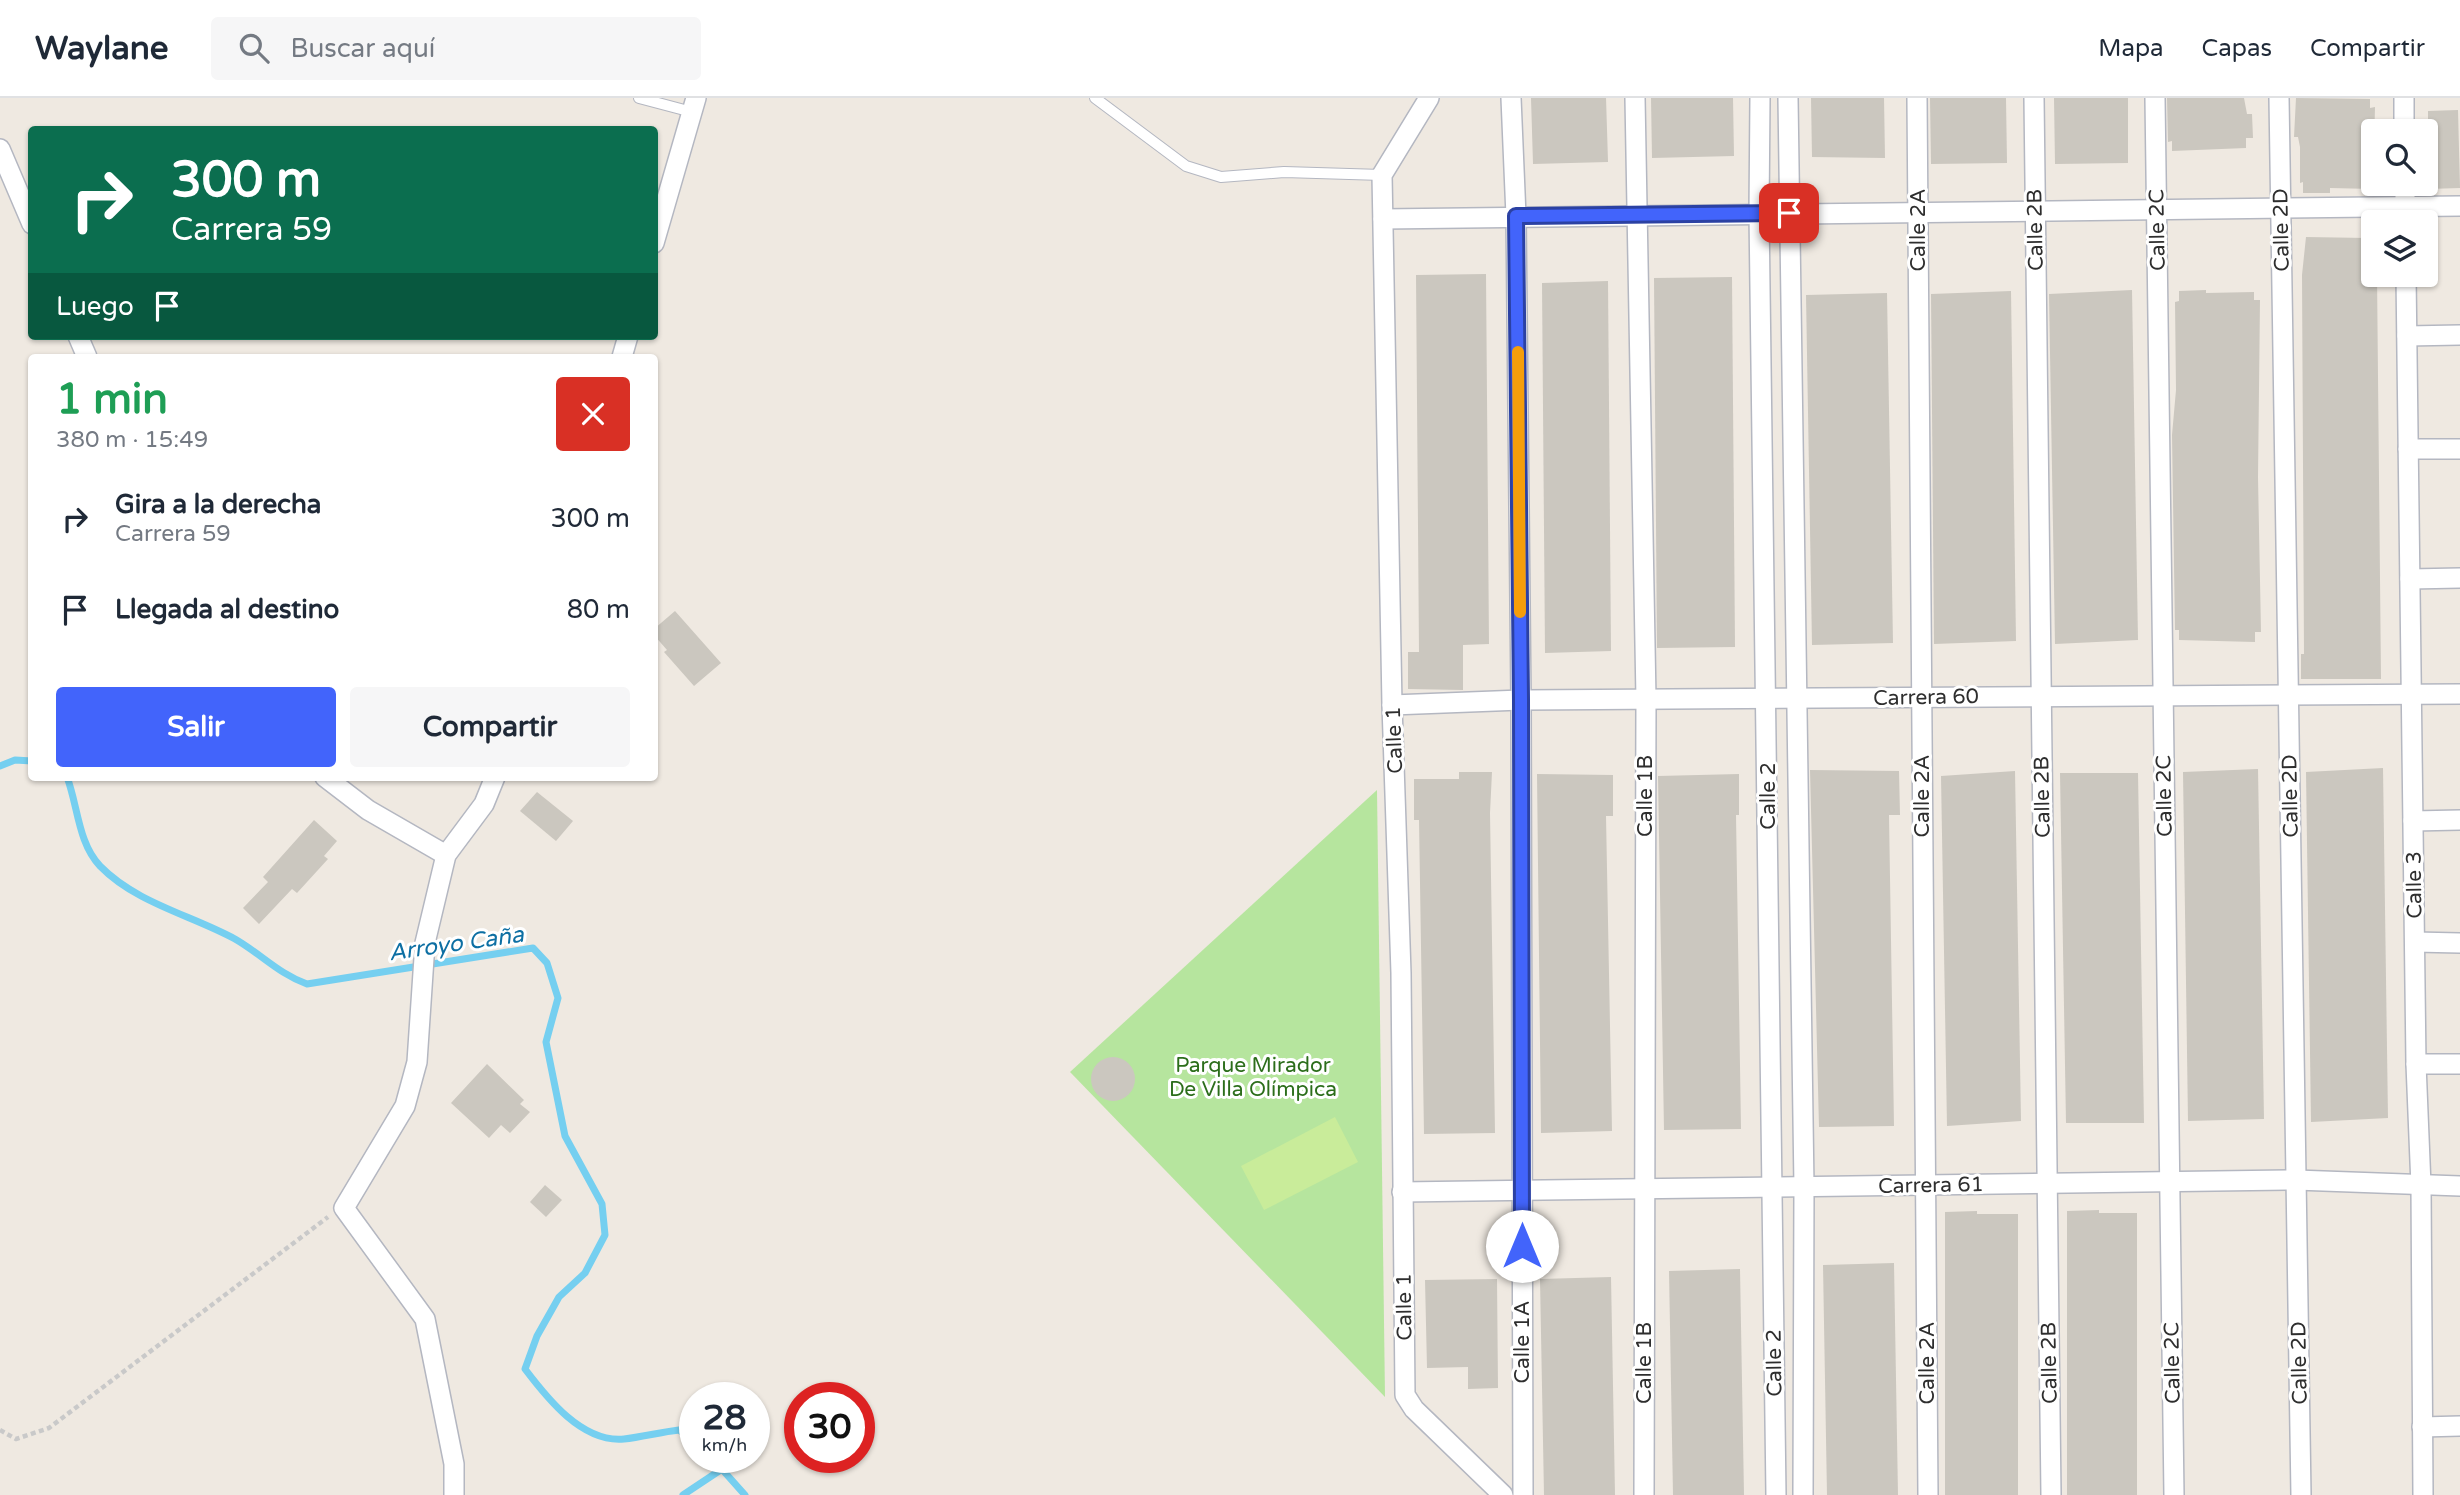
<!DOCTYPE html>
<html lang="es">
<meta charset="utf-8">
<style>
:root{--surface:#fff;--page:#f6f6f7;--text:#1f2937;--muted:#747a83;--line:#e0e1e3;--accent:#4264fb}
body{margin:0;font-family:"Varela Round",sans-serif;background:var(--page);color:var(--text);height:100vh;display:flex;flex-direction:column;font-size:26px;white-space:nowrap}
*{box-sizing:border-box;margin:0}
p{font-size:23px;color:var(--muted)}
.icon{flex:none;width:38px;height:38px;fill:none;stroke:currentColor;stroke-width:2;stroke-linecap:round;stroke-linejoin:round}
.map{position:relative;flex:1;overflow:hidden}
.details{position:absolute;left:28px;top:256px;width:630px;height:427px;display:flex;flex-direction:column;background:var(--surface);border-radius:7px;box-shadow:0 2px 5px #0004}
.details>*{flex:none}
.hud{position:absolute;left:28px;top:28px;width:630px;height:214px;border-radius:7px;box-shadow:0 2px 5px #0004;background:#0b6e4f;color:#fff;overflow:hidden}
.fabs{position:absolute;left:2361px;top:21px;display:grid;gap:14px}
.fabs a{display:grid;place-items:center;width:77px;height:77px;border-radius:7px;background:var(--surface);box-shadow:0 2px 5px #0004;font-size:35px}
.speed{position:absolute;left:679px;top:1284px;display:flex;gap:14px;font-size:35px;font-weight:700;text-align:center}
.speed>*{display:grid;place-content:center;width:91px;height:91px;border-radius:50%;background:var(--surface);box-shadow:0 2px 5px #0004;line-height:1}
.speed small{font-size:18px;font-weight:400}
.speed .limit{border:10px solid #d22;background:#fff;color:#111}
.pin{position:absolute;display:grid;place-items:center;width:60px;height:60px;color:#fff;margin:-30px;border-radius:14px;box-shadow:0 4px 10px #0006}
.me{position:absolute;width:77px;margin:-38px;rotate:0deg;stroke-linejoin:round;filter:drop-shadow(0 0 5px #0008)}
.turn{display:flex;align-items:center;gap:24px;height:147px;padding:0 28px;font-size:32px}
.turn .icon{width:91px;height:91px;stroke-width:2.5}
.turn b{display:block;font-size:49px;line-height:60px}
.then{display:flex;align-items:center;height:66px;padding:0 28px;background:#0003;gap:14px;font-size:26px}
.round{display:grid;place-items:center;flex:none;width:74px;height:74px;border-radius:7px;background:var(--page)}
.headline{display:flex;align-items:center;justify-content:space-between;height:119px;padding:0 28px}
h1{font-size:42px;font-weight:800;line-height:52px;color:#1e9e55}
.cta{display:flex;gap:14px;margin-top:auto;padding:14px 28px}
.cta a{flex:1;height:80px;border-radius:7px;background:var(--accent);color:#fff;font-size:28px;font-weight:800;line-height:80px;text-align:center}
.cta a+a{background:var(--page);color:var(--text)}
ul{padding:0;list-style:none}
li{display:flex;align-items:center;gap:21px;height:91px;padding:0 28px}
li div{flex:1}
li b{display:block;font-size:26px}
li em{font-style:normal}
header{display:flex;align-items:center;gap:42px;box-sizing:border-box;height:98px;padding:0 35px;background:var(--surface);border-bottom:2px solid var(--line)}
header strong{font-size:33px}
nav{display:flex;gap:38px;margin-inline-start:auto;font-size:24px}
.search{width:490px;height:63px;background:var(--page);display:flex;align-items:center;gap:18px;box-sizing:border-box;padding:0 24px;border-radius:7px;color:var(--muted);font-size:26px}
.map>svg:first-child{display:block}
.green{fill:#b6e59e}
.pitch{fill:#c9ec9a}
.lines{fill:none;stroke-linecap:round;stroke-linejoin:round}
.stream{stroke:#75cff0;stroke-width:7}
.building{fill:#cbc7bf}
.service-casing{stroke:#b4b7c1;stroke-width:12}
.minor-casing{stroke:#b4b7c1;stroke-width:22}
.path{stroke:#c9c9c9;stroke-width:4.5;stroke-dasharray:5 3.5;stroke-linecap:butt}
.service{stroke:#fff;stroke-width:10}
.minor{stroke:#fff;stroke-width:19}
.route-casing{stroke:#2b41a3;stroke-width:18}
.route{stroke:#4264fb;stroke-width:12}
.slow{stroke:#f59e0b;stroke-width:12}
.labels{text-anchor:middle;stroke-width:6;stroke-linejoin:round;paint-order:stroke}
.street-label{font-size:21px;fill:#2e2e2e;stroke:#fff}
.park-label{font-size:21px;fill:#2c6e1b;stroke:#fff}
.water-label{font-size:23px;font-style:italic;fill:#0d6fa3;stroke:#fff}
</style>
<header>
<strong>Waylane</strong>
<div class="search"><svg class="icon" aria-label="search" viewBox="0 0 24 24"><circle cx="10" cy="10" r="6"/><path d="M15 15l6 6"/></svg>Buscar aquí</div>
<nav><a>Mapa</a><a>Capas</a><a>Compartir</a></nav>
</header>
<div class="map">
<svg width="2460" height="1397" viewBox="0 0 2460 1397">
<rect width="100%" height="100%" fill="#efe9e1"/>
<path class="green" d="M 1377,692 L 1385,1299 L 1070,974 Z"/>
<path class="pitch" d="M 1335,1019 L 1358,1064 L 1264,1112 L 1241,1068 Z"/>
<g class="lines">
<g class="stream">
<path d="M 0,668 L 15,662 L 32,663"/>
<path d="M 67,679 C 78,708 78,745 100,768 C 136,805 191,817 235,841 C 261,856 279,876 307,886 L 533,850 L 547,865 L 558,900 L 546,944 L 565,1038 L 602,1106 L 605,1137 L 585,1175 L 559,1199 L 537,1238 L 525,1271 C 547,1300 582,1345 624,1341 C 642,1339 661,1334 679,1332 L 695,1343"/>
<path d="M 712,1360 L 745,1397"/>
<path d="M 683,1397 L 722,1371"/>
</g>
</g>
<g class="building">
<path d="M 1531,0 L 1606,0 L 1608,64 L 1533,66 Z"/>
<path d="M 1651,0 L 1733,0 L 1734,58 L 1652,60 Z"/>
<path d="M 1811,0 L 1884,0 L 1885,60 L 1812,59 Z"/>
<path d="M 1930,0 L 2006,0 L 2007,65 L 1931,66 Z"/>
<path d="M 2054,0 L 2128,0 L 2128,65 L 2055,66 Z"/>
<path d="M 2167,0 L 2244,0 L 2247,16 L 2252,16 L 2253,40 L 2246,40 L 2246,50 L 2172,53 L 2172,43 L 2168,44 Z"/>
<path d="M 2296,0 L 2370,1 L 2370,10 L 2375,9 L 2373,91 L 2330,90 L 2330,95 L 2303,95 L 2303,84 L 2300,85 L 2300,49 L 2298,39 L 2294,39 Z"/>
<path d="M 2458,12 L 2460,90 L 2428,91 L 2428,13 Z"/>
<path d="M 2306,139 L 2367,140 L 2366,174 L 2377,177 L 2381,581 L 2301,581 L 2301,556 L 2304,556 L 2302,177 Z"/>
<path d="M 1486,176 L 1489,546 L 1463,547 L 1463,592 L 1408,591 L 1408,554 L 1419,554 L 1416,177 Z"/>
<path d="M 1732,179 L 1735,549 L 1657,550 L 1654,180 Z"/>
<path d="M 1608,183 L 1611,553 L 1545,555 L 1542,185 Z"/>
<path d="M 2132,192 L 2138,542 L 2055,546 L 2049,196 Z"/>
<path d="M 2206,192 L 2206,195 L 2254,194 L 2254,202 L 2260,202 L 2258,379 L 2261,534 L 2255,534 L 2255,544 L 2179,542 L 2179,532 L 2175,532 L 2172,337 L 2176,292 L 2175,204 L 2179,203 L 2179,193 Z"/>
<path d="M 2011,193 L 2016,543 L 1934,546 L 1931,196 Z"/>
<path d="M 1887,195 L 1893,545 L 1812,547 L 1806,197 Z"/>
<path d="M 675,513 L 721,565 L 694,588 L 664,554 L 667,552 L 654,537 L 654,531 Z"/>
<path d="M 2383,670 L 2388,1020 L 2311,1024 L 2306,674 Z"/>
<path d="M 2258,671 L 2264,1021 L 2188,1023 L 2183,674 Z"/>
<path d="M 1810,672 L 1899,673 L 1900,717 L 1889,717 L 1894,1028 L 1819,1029 Z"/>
<path d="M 2015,673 L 2021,1023 L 1947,1028 L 1941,678 Z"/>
<path d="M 1459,674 L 1492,674 L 1490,715 L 1495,1035 L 1424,1036 L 1419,722 L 1414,722 L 1414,681 L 1459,681 Z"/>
<path d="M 2060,675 L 2138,675 L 2144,1025 L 2066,1025 Z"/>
<path d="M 1537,676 L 1613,677 L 1613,718 L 1606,718 L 1612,1033 L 1541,1035 Z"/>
<path d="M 1739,676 L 1739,717 L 1736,717 L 1741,1031 L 1664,1032 L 1658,678 Z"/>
<path d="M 537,694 L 573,723 L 556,743 L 520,713 Z"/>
<path d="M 314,722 L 337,743 L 324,758 L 328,761 L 297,795 L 292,791 L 259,826 L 243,810 L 268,784 L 263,779 Z"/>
<circle cx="1113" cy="981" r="22"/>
<path d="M 487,966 L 524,1002 L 520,1006 L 530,1014 L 510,1035 L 501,1027 L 489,1040 L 451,1005 Z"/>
<path d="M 545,1087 L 562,1102 L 546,1119 L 530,1104 Z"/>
<path d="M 2099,1112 L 2099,1115 L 2137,1115 L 2137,1397 L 2067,1397 L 2067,1113 Z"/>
<path d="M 1977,1113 L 1977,1116 L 2018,1116 L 2018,1397 L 1945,1397 L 1945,1114 Z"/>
<path d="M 1894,1165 L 1898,1397 L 1827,1397 L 1823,1167 Z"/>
<path d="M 1740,1171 L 1744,1397 L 1673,1397 L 1669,1173 Z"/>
<path d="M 1611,1179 L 1615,1397 L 1544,1397 L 1540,1181 Z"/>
<path d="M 1497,1181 L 1498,1290 L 1468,1291 L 1468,1269 L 1427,1270 L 1425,1182 Z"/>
</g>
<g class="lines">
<g class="service-casing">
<g id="service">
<path d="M 639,0 L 692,14"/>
<path d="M 1095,0 L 1186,68 L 1221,79 L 1284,74 L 1382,77"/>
</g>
</g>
<g class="minor-casing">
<g id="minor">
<path d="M 1429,0 L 1382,77 L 1392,607 L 1401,875 L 1405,1297 L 1414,1311 L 1503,1397"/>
<path d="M 1511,0 L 1516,118 L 1521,602 L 1523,1397"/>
<path d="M 1635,0 L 1646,601 L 1644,1397"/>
<path d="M 1760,0 L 1759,115 L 1776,1397"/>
<path d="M 1788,0 L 1804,1089 L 1803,1397"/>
<path d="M 1917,0 L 1928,1397"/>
<path d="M 2034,0 L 2051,1397"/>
<path d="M 2155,0 L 2174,1397"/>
<path d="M 2279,0 L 2301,1397"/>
<path d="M 2404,0 L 2404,33"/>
<path d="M 0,51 L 32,126"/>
<path d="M 2405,86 L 2405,124"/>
<path d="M 1383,121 L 2460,108"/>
<path d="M 654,145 L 696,0"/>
<path d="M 2406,177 L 2416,966 L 2421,1088 L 2423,1397"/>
<path d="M 78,238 L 87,259"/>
<path d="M 2407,238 L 2460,237"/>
<path d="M 622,259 L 628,238"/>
<path d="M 2408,351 L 2460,351"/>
<path d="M 2410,481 L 2460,480"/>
<path d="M 1392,607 L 1521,602 L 2460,596"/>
<path d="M 325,679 L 368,712 L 446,757"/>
<path d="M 2413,723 L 2460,722"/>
<path d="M 2415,844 L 2460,845"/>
<path d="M 2416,966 L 2460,966"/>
<path d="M 1402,1094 L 2296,1082 L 2460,1088"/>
<path d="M 2422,1329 L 2460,1328"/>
<path d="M 454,1397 L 454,1366 L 425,1221 L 344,1110 L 405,1008 L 417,964 L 425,845 L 446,757 L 484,706 L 495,679"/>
</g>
</g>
<path class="path" d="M 0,1332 L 16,1341 L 49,1330 L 328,1119"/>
<use href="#service" class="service"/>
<use href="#minor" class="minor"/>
</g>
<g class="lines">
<g class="route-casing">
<path id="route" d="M 1522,1148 L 1521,602 L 1516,118 L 1789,115"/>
</g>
<use href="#route" class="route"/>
<path class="slow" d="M 1518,254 L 1520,514"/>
</g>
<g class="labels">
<g class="street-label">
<text transform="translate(1918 132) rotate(-90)" y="7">Calle 2A</text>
<text transform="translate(2035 132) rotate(-91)" y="7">Calle 2B</text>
<text transform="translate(2157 132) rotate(-91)" y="7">Calle 2C</text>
<text transform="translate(2281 132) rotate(-91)" y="7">Calle 2D</text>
<text transform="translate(1926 599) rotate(-1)" y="7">Carrera 60</text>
<text transform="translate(1394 642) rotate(-92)" y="7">Calle 1</text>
<text transform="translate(1645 698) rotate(-90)" y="7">Calle 1B</text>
<text transform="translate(1768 698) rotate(-90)" y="7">Calle 2</text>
<text transform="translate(1922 698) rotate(-90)" y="7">Calle 2A</text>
<text transform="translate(2164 698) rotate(-91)" y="7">Calle 2C</text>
<text transform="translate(2290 698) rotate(-91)" y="7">Calle 2D</text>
<text transform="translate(2042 699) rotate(-91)" y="7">Calle 2B</text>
<text transform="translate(2414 787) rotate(-91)" y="7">Calle 3</text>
<text transform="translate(1931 1087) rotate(-1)" y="7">Carrera 61</text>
<text transform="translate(1404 1209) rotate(-91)" y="7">Calle 1</text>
<text transform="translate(1522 1244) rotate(-90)" y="7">Calle 1A</text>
<text transform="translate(1644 1265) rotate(-90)" y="7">Calle 1B</text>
<text transform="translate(1774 1265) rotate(-91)" y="7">Calle 2</text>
<text transform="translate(1927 1265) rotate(-90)" y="7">Calle 2A</text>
<text transform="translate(2049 1265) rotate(-91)" y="7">Calle 2B</text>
<text transform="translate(2172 1265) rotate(-91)" y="7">Calle 2C</text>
<text transform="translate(2299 1265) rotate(-91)" y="7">Calle 2D</text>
</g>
<g class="park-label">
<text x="1253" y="974">Parque Mirador<tspan x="1253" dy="24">De Villa Olímpica</tspan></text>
</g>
<g class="water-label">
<text transform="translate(456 845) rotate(-8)" y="8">Arroyo Caña</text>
</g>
</g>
</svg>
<div class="fabs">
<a><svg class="icon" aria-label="search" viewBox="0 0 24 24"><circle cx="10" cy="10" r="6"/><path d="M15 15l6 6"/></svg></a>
<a><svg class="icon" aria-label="layers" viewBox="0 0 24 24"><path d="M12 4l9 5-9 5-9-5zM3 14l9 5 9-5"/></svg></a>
</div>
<div class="speed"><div>28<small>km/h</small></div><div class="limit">30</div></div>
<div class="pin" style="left:1789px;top:115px;background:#d93025"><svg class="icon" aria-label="arrive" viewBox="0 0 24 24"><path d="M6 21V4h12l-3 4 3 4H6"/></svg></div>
<svg class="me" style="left:1522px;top:1148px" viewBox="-20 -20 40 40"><circle r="19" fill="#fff"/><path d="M0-13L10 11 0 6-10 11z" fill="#4264fb"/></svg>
<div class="hud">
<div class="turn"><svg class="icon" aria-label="right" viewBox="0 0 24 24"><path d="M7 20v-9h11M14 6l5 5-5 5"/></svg><div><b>300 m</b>Carrera 59</div></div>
<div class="then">Luego<svg class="icon" aria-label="arrive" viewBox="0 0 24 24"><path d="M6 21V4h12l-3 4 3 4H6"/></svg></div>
</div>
<section class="details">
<div class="headline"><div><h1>1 min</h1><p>380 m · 15:49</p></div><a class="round" style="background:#d93025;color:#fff"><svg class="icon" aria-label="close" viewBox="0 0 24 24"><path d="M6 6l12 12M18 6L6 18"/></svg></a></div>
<ul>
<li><svg class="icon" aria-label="right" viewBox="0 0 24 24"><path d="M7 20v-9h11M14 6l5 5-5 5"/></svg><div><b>Gira a la derecha</b><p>Carrera 59</p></div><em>300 m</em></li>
<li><svg class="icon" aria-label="arrive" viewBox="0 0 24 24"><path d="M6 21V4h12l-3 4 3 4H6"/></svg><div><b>Llegada al destino</b></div><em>80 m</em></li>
</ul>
<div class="cta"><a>Salir</a><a>Compartir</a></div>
</section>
</div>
